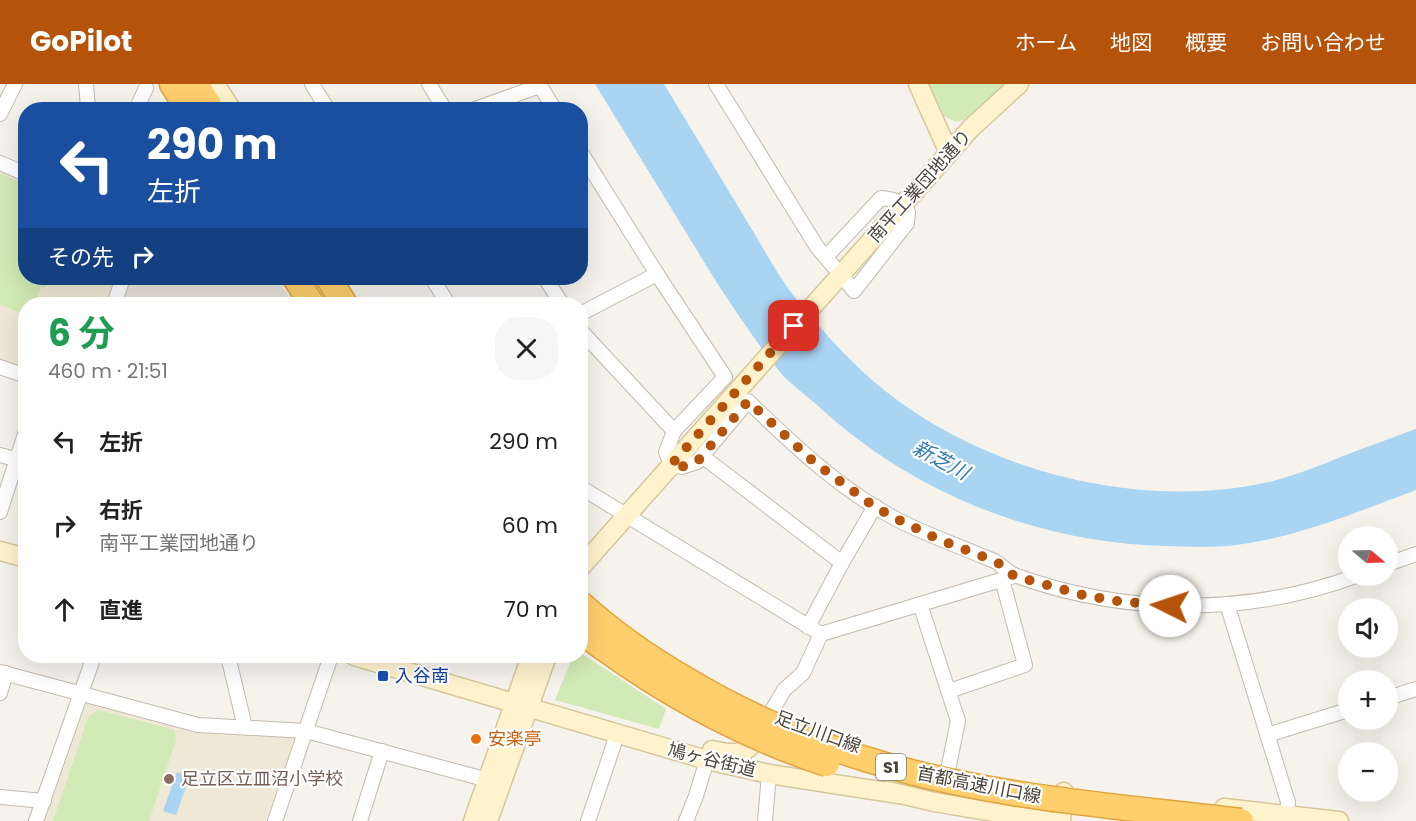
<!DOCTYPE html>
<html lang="ja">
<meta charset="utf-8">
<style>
:root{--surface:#fff;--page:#f6f6f6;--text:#222;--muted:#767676;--accent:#b45309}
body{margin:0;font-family:Poppins,"Noto Sans JP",sans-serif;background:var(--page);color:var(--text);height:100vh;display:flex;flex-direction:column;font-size:22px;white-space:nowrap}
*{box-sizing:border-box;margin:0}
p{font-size:20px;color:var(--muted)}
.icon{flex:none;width:33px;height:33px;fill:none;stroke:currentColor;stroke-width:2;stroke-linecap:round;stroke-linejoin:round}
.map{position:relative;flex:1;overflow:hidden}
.details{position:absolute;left:18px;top:213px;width:570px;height:366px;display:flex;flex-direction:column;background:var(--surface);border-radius:24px;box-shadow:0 6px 24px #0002}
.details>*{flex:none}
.guide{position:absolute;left:18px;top:18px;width:570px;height:183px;border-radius:24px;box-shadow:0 6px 24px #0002;background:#1a4fa0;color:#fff;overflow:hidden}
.needle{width:39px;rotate:109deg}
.controls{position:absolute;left:1338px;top:442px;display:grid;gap:12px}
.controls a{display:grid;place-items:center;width:60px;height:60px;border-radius:50%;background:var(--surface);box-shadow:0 6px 24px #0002;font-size:30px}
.pin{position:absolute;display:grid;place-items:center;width:51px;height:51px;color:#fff;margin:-26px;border-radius:12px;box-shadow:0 3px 9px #0006}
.me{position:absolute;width:66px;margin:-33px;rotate:274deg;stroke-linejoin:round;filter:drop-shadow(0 0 4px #0008)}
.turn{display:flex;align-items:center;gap:21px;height:126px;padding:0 30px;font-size:27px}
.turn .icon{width:78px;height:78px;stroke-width:2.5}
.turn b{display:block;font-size:42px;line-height:51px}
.then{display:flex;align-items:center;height:57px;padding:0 30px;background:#0003;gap:12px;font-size:22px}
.round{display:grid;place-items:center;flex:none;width:63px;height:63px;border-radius:24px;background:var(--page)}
.summary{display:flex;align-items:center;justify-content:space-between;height:102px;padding:0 30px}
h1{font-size:36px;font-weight:700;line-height:45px;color:#1e9e55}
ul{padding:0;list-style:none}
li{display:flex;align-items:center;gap:18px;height:84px;padding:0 30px}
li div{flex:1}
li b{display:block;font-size:22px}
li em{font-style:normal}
header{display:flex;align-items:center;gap:36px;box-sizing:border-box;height:84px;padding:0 30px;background:var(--accent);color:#fff}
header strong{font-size:28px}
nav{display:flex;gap:33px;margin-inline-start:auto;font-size:21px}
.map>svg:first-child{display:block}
.residential{fill:#eae5da}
.education{fill:#efe8d6}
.green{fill:#d2eab5}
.water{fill:#a9d4f2}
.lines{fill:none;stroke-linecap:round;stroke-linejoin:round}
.street-casing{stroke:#c2bbae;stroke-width:16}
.secondary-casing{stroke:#d6c79b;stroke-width:21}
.highway-casing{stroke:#e0a43c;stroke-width:27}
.street{stroke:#fff;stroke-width:14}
.secondary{stroke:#fff3cd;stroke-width:18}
.highway{stroke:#ffcf6e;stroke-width:24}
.highway-bridge-casing{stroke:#e0a43c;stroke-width:27;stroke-linecap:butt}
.highway-bridge{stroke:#ffcf6e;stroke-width:24}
.route{stroke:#b45309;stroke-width:10;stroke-dasharray:0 18}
.transit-dot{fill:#1a4fb4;stroke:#fff;stroke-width:2}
.food-dot{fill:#e8710a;stroke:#fff;stroke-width:2}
.education-dot{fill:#8d6e63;stroke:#fff;stroke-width:2}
.labels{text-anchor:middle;stroke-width:4.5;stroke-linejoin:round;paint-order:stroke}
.shield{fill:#fff;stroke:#817c74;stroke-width:1.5}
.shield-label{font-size:16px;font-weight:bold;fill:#4b4439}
.street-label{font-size:18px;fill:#4b4439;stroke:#fff}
.transit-label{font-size:18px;fill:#164399;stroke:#fff;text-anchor:start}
.food-label{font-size:18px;fill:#c56008;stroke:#fff;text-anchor:start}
.education-label{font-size:18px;fill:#785e54;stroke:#fff;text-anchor:start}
.water-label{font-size:20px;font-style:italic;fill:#2e7ab2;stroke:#fff}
</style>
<header>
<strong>GoPilot</strong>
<nav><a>ホーム</a><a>地図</a><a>概要</a><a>お問い合わせ</a></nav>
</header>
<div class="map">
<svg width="1416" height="737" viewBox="0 0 1416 737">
<rect width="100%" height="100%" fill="#f6f3ec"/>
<path class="residential" d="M 129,194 L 276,194 L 294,220 L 120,220 Z"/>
<g class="education">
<path d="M 0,86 L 25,97 L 26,194 L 114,194 L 105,220 L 26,220 L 25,284 L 0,275 Z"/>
<path d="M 89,619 L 215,648 L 220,651 L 237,652 L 241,649 L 294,651 L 295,654 L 266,737 L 43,737 L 85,621 Z"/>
</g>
<g class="green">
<path d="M 928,0 L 1009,0 L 970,34 L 956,38 L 942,31 Z"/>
<path d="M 0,89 L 25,100 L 26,194 L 49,194 L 45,204 L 41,203 L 34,220 L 26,220 L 25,231 L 0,220 Z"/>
<path d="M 581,569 L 666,625 L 659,645 L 555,616 L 573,572 L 580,572 Z"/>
<path d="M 98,626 L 175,646 L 176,656 L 149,737 L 53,737 L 88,633 Z"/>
</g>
<g class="water">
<path d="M 595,0 L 664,0 C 691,45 718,89 745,134 C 763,163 779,195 801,221 C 827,252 853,281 884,306 C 985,387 1137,426 1264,399 C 1289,394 1313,384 1336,375 C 1363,364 1389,355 1416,345 L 1416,406 C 1359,427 1304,451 1243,460 C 1218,464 1191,463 1166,462 C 1037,459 912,409 817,321 C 805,310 790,300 780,288 C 757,260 737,229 717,199 Z"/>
<path d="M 177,688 L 190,692 L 176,731 L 163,727 Z"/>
</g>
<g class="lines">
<g class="street-casing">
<g id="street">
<path d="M 86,0 L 88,23 L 87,26"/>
<path d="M 312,0 L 328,26"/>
<path d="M 429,0 L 445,26"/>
<path d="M 539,0 L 555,26"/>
<path d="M 716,0 L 817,163 L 834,183"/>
<path d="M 136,26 L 146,4"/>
<path d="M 472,26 L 540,2"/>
<path d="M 0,30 L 15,0"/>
<path d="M 580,67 L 657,190 L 725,293 L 674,347 L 666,368 L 671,381 L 681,383 L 697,378 L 748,317 C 793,361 842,407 898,436 C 925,450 954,460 982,472 C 987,474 993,476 998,479 C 1004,484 1010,490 1017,492 C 1126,531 1247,532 1356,492"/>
<path d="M 0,79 L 26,90"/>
<path d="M 826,173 L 881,114 C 894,115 899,117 908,128 L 907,139 L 854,207 L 847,198"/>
<path d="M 432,194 L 448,220"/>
<path d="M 545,194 L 562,220"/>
<path d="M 114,220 L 123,194"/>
<path d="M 580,230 L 657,190"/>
<path d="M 580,246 L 674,347"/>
<path d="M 0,283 L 26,292"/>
<path d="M 0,371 L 26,378"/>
<path d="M 702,372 L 842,479"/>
<path d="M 580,403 L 821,550 L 1014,492"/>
<path d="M 0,428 L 26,347"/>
<path d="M 1388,480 L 1416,470"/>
<path d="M 920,520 L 958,637 L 948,686"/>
<path d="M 1227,520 L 1288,718 L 1287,731"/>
<path d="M 808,543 L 842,479 L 875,422"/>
<path d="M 228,572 L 245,643"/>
<path d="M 0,588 L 198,641 L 306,647 L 488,696"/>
<path d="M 949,607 L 1025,581 L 1002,495"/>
<path d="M 0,609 L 6,589"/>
<path d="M 1388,614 L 1416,605"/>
<path d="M 770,630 L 784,606 L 803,589 L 821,550"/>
<path d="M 1267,651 L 1348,626"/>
<path d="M 0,713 L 44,717"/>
<path d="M 36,737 L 94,572"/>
<path d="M 275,737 L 331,572"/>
<path d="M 360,737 L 382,667"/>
<path d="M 588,737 L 617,651"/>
<path d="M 686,737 L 696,712 L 707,676"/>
<path d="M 765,737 L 769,690"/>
</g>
</g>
<g class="secondary-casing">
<g id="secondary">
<path d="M 215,0 L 232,26"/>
<path d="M 918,0 L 949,69"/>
<path d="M 0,467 L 26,474"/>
<path d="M 580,484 L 949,69 L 970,45 L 1019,0"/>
<path d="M 354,572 L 707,676 L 769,690 L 899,710"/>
<path d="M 712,666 C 743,673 748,670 763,643"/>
<path d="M 888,707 L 934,718 L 1048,737"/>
<path d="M 1224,724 L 1339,737"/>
<path d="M 473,737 L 531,572"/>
<path d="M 488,737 L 547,572"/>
<path d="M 1061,737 L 1064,708"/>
</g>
</g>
<g class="highway-casing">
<g id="highway">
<path d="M 172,0 L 188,26"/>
<path d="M 196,0 L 212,26"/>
<path d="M 295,194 L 312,220"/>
<path d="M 328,194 L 345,220"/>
</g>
</g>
<use href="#street" class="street"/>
<use href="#secondary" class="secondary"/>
<use href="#highway" class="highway"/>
<g class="highway-bridge-casing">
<g id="highway-bridge">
<path d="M 580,519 C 613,549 649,574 687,596 C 752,635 823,664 896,684 C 1008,715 1126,723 1241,737"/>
<path d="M 580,547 C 655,604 738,651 827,680"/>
</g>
</g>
<use href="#highway-bridge" class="highway-bridge"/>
</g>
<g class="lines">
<path class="route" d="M 794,242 L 671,381 L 681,383 L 697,378 L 748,317 L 815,379 L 875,423 L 897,435 L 940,456 L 997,478 L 1014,492 L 1083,511 L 1117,517 L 1170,522"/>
</g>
<rect class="transit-dot" x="377" y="586" width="12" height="12" rx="3"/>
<circle class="food-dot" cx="476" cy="655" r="6"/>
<circle class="education-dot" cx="169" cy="695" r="6"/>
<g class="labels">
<rect class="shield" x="876" y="670" width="30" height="26" rx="4.5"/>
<g class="shield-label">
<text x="891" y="689">S1</text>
</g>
<g class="street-label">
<text transform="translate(920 102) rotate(-48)" y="6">南平工業団地通り</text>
<text transform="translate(818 648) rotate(20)" y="6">足立川口線</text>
<text transform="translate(712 676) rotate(14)" y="6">鳩ヶ谷街道</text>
<text transform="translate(979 701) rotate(11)" y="6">首都高速川口線</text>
</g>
<g class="transit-label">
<text x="395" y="598">入谷南</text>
</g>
<g class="food-label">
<text x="488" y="661">安楽亭</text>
</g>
<g class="education-label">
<text x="181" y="701">足立区立皿沼小学校</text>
</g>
<g class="water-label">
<text transform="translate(941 376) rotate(28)" y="7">新芝川</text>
</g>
</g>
</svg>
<div class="controls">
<a><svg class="needle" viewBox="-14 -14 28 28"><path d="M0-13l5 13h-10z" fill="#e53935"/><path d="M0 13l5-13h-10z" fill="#767676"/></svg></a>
<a><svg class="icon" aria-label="sound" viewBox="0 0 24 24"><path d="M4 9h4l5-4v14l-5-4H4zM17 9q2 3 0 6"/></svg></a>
<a>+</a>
<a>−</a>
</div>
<div class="pin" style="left:794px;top:242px;background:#d93025"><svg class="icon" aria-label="arrive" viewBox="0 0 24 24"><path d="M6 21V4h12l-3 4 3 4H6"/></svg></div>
<svg class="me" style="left:1170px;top:522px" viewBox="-20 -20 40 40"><circle r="19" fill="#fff"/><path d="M0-13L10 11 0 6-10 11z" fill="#b45309"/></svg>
<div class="guide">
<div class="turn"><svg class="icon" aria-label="left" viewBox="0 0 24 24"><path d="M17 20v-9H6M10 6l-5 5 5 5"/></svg><div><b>290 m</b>左折</div></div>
<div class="then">その先<svg class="icon" aria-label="right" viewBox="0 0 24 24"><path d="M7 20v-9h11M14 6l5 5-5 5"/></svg></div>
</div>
<section class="details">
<div class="summary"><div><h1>6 分</h1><p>460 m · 21:51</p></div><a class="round"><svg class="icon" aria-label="close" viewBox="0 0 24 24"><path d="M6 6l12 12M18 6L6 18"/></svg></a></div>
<ul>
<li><svg class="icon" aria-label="left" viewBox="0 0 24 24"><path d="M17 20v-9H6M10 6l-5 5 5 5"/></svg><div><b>左折</b></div><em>290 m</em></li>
<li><svg class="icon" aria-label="right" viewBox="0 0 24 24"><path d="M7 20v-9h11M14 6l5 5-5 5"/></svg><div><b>右折</b><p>南平工業団地通り</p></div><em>60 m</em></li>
<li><svg class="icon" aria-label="ahead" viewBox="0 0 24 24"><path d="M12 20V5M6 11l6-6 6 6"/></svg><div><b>直進</b></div><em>70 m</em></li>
</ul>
</section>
</div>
